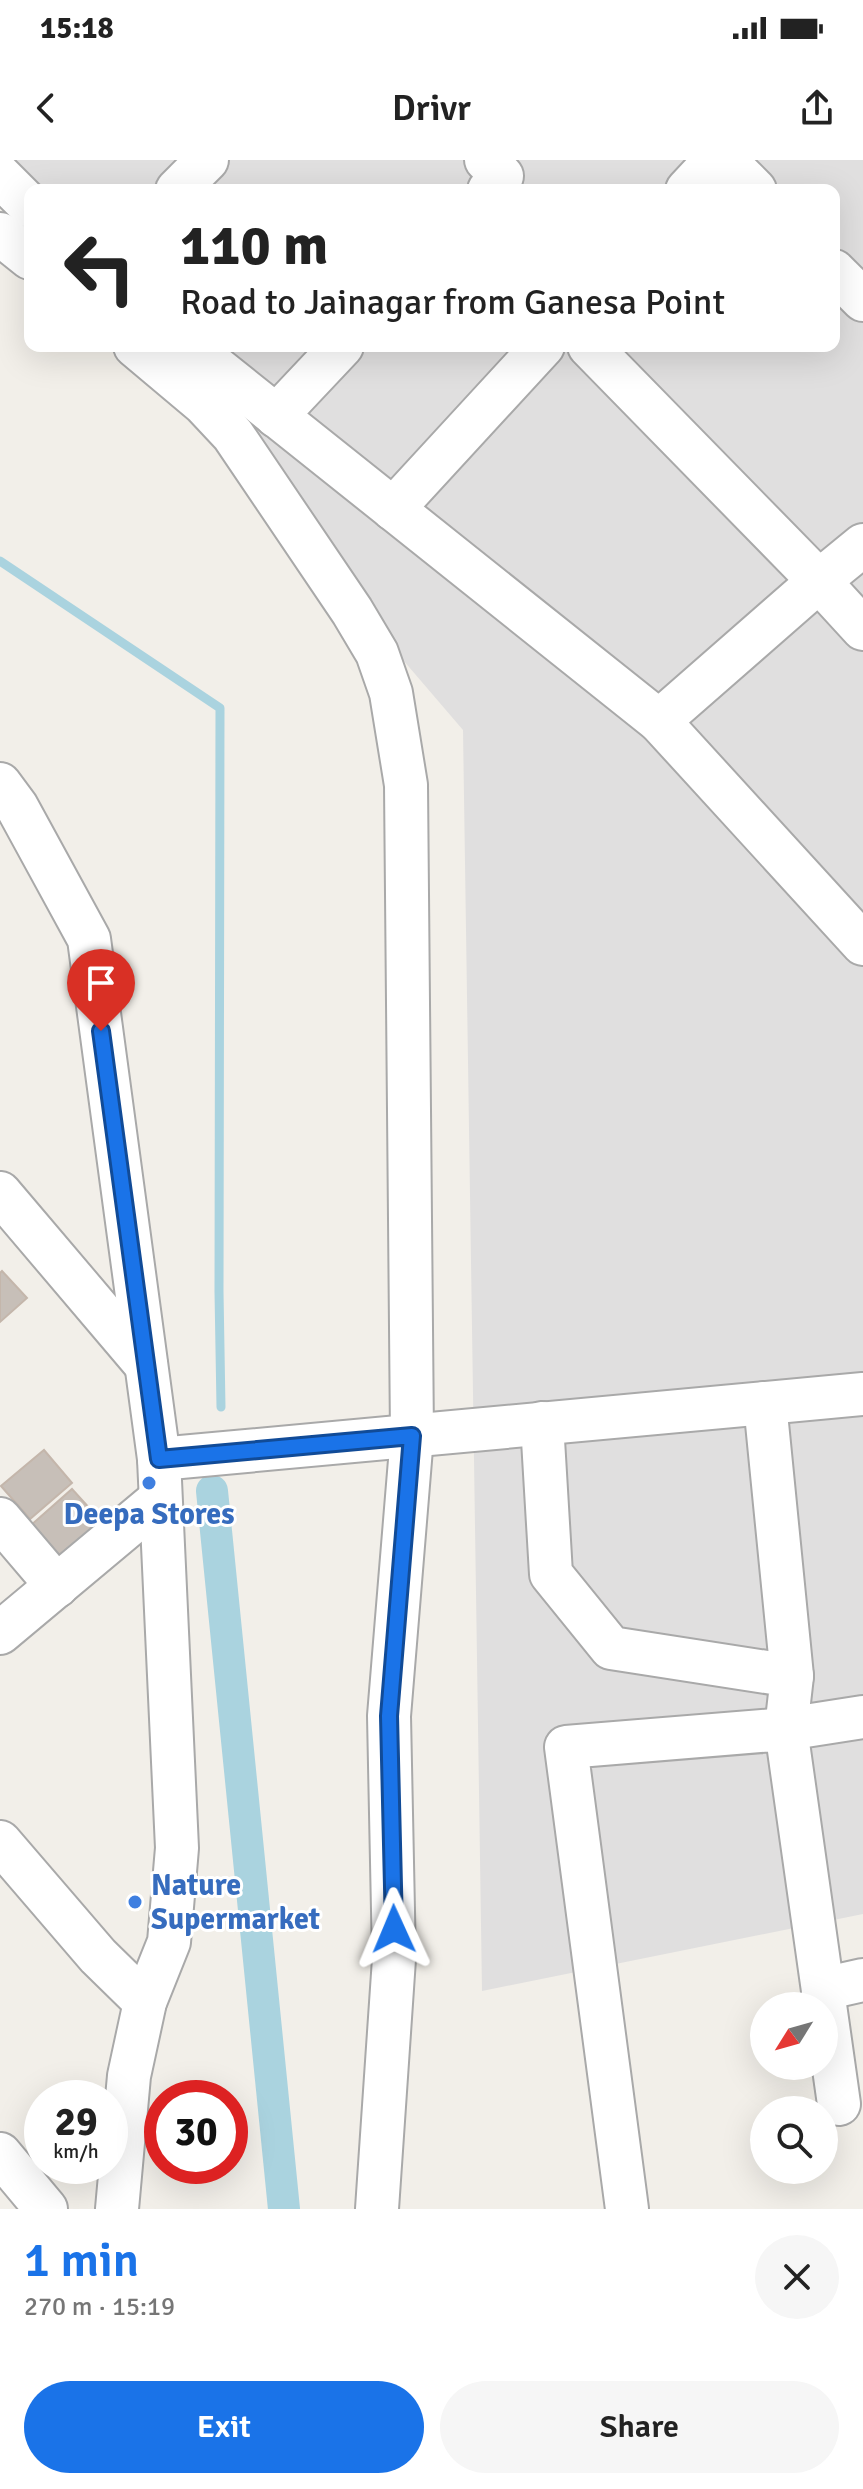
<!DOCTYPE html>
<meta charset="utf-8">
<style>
:root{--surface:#fff;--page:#f6f6f6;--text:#222;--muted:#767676;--accent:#1a73e8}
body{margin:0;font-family:Signika,sans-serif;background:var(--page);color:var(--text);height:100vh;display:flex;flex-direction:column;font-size:30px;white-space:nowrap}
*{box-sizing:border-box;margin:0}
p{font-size:26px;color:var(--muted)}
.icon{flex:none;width:44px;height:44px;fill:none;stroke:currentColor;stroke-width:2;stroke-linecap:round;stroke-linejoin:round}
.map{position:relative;height:2049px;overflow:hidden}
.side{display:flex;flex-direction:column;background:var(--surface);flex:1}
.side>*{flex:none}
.banner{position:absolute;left:24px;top:24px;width:816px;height:168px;border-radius:16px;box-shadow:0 8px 32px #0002;background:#fff;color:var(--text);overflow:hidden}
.needle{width:52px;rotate:233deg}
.fabs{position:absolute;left:750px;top:1832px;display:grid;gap:16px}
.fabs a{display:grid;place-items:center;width:88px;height:88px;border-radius:50%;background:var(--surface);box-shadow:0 8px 32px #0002;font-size:40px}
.speed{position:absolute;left:24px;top:1920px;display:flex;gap:16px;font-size:40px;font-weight:700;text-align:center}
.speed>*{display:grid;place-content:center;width:104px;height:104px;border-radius:50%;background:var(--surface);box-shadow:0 8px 32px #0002;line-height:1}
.speed small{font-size:20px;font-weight:400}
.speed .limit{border:12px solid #d22;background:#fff;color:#111}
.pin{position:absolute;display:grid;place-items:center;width:68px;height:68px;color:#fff;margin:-82px -34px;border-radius:50% 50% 50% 0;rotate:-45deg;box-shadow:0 0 8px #0007}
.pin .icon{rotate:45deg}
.me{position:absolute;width:88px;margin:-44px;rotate:359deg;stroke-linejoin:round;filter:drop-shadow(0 0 6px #0008)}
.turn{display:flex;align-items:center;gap:28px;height:168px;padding:0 24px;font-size:36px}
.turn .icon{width:104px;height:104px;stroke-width:2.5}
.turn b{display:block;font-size:56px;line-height:68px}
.round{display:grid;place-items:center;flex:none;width:84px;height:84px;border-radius:42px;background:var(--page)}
.head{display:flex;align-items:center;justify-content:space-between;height:136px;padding:0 24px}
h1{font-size:48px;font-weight:600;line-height:60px;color:var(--accent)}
.button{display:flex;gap:16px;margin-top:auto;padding:16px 24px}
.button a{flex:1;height:92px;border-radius:48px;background:var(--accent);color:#fff;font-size:32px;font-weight:600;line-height:92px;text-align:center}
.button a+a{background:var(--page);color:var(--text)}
.status{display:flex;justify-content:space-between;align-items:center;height:56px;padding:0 40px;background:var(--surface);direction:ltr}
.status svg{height:22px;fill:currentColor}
header{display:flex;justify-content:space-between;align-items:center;height:104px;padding:0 24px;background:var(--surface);font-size:36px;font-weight:600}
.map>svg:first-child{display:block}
.residential{fill:#e0dfdf}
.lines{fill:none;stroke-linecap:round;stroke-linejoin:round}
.stream{stroke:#aad3df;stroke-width:9}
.canal{stroke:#aad3df;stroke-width:32}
.building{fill:#c7bfb8;stroke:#c4b6ab;stroke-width:2}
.minor-casing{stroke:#a9a9a9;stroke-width:46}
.minor{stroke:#fff;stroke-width:42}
.route-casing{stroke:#114b97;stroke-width:20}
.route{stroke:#1a73e8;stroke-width:14}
.shop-dot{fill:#3f7fe0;stroke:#fff;stroke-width:3}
.labels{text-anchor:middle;stroke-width:6;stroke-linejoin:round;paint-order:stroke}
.shop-label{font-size:30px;font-weight:bold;fill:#366cbe;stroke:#fff}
</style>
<div class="status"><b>15:18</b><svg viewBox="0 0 49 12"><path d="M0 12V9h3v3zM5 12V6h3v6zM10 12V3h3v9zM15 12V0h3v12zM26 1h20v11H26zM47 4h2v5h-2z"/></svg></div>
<header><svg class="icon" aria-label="back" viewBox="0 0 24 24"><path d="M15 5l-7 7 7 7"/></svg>Drivr<svg class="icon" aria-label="share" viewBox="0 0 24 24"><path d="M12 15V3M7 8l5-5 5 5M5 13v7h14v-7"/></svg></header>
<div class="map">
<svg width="863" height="2049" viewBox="0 0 863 2049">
<rect width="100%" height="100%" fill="#f2efe9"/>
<path class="residential" d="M 0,0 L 863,0 L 863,1754 L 482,1831 L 463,570 L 134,186 L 834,186 L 834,30 L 30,30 Z"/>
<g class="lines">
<path class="stream" d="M 0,401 L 220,548 L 219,1132 L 221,1247"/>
<path class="canal" d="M 212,1331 L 284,2049"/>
</g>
<g class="building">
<path d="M 2,1111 L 27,1138 L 0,1162 L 0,1113 Z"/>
<path d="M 44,1290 L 72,1323 L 30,1359 L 1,1326 Z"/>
<path d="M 72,1329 L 101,1361 L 59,1398 L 30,1366 Z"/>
</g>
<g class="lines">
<g class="minor-casing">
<g id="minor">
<path d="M 486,0 L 502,16 L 489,30"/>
<path d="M 725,0 L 755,30"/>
<path d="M 0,16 L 30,46"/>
<path d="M 177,30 L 207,0"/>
<path d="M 687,30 L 715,0"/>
<path d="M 0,74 L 30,98"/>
<path d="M 834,111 L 863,140"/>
<path d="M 135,186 L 204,244 L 233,275 L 352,451 L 377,493 L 391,533 L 406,625 L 412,1276 L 389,1556 L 394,1799 L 377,2049"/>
<path d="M 189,186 L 659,561 L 819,421 L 863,469"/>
<path d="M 589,186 L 819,421 L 863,385"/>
<path d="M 276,256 L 342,186"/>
<path d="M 393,349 L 543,186"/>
<path d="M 659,561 L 863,784"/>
<path d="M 0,624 L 17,647 L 89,779 L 159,1299 L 177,1688 L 169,1782 L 145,1842 L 129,1916 L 117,2049"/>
<path d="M 0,1033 L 146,1205"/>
<path d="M 765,1243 L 792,1516"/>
<path d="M 542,1263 L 551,1414 L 611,1488 L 792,1516 L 786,1569 L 863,1557"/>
<path d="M 159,1299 L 863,1234"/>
<path d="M 0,1359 L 57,1426"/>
<path d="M 0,1473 L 159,1340"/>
<path d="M 0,1682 L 98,1796 L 145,1842"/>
<path d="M 823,1829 L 863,1820"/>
<path d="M 0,1994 L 46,2049"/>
<path d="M 627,2049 L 566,1587 L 786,1569 L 839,1944"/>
</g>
</g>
<use href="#minor" class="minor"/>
</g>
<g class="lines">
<g class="route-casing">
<path id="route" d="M 101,871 L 159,1299 L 412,1276 L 389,1556 L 394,1769"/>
</g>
<use href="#route" class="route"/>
</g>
<g class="shop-dot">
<circle cx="149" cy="1323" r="8"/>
<circle cx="135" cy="1742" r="8"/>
</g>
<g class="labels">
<g class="shop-label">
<text x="149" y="1364">Deepa Stores</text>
<text x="151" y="1735" text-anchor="start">Nature<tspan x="151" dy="34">Supermarket</tspan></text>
</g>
</g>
</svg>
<div class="fabs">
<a><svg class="needle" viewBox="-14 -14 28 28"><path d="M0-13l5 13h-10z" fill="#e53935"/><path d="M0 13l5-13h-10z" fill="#767676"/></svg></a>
<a><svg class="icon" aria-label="search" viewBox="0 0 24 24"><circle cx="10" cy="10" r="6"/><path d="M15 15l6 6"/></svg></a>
</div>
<div class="speed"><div>29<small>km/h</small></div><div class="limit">30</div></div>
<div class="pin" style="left:101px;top:871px;background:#d93025"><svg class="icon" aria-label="arrive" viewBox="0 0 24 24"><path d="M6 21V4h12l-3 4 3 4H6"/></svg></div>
<svg class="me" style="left:394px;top:1769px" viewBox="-20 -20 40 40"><path d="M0-17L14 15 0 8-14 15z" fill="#1a73e8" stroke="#fff" stroke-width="4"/></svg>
<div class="banner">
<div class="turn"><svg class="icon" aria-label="left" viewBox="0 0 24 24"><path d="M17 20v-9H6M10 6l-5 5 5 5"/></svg><div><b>110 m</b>Road to Jainagar from Ganesa Point</div></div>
</div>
</div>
<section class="side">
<div class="head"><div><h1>1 min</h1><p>270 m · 15:19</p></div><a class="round"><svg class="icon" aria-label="close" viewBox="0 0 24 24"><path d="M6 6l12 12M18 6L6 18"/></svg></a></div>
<div class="button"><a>Exit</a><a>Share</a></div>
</section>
